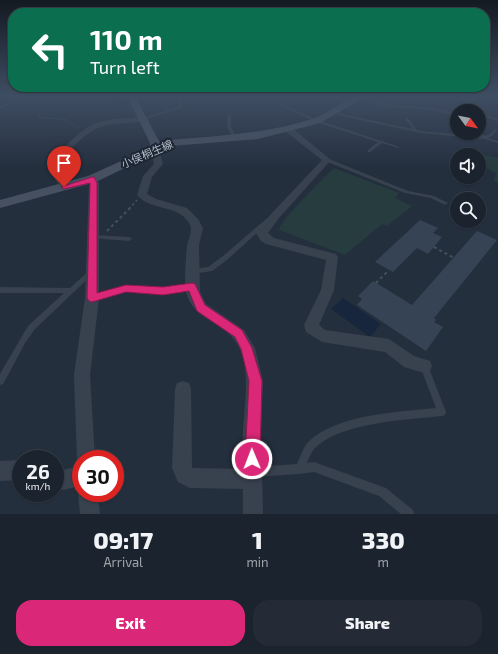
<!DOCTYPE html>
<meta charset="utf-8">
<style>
:root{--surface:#1b232e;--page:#242b36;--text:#f1f3f6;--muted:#a0a4aa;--line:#39404a;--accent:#db2777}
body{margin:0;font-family:"Exo 2","Noto Sans JP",sans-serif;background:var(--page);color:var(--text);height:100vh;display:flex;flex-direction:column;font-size:15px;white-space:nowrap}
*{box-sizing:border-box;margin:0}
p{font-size:13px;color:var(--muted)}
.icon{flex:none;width:22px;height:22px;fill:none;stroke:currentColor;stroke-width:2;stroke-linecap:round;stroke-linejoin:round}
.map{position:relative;height:514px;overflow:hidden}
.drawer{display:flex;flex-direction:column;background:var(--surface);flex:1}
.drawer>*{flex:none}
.banner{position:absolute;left:8px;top:8px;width:482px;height:84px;border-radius:16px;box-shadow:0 1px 3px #0004,0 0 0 1px var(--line);background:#0b6e4f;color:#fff;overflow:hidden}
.needle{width:26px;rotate:122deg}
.controls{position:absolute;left:450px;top:104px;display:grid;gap:8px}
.controls a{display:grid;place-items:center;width:36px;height:36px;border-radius:50%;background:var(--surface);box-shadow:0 1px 3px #0004,0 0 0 1px var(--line);font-size:20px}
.speed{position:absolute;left:12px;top:450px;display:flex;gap:8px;font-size:20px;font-weight:700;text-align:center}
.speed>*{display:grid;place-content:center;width:52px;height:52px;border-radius:50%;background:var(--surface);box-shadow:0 1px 3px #0004,0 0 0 1px var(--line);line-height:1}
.speed small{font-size:10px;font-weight:400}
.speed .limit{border:6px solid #d22;background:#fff;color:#111}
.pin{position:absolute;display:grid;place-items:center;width:34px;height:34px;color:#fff;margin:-41px -17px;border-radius:50% 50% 50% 0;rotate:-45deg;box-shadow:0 0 4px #0007}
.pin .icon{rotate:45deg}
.me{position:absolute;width:44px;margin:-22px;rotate:359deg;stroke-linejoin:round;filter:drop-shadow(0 0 3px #0008)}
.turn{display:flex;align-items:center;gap:14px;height:84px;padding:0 16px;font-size:18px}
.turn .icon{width:52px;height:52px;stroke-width:2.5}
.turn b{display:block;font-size:28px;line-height:34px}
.eta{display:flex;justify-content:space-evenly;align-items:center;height:68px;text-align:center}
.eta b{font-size:24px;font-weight:800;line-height:28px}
.primary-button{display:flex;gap:8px;margin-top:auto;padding:8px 16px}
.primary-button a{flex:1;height:46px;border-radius:16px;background:var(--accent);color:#fff;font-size:16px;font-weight:800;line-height:46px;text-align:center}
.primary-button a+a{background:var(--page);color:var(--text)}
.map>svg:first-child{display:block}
.green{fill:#263c3f}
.water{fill:#17263c}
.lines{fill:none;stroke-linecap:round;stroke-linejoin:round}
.stream{stroke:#17263c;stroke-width:2}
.river{fill:#17263c;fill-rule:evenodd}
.building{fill:#364354}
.path-far2{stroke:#3f5557;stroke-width:1;stroke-dasharray:2 2;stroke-linecap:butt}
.path-far1{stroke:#3f5557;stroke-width:1.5;stroke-dasharray:2.5 2.5;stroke-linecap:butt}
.path{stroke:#3f5557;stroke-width:2;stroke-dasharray:3 3;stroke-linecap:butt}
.lane{fill:#38414e;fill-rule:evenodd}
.street{fill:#38414e;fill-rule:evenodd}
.secondary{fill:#465061;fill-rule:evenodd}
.route{fill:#db2777;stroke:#8e194d}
.labels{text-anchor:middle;stroke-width:4;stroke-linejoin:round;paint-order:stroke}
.far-street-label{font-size:11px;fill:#b4bcc9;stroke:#1d2633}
</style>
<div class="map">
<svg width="498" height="514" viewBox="0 0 498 514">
<rect width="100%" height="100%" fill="#242f3e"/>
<g class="green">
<path d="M 482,155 L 498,158 L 498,183 L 494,181 L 496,173 L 479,164 L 479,158 Z"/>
<path d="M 334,168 L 399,193 L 395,198 L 412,206 L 387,226 L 382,224 L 345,255 L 279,230 C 280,220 324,178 334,168 Z"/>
</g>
<path class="water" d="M 343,298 L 381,324 L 370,337 L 331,309 Z"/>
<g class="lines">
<path class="stream" d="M 111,96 L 124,102"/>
<path class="river" d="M 0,96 L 13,96 L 0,102 Z"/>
</g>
<g class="building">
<path d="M 420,220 L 438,228 L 433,233 L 442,237 L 428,254 L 417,248 L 393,272 L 375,262 Z"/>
<path d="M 477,231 L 497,240 L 434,318 L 436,320 L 434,322 L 443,327 L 426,351 L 357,305 L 362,299 L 358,296 L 373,281 L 412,305 Z"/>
</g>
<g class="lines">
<path class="path-far2" d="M 38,109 L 41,110 L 39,116 L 41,118 L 64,119 L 79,128"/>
<path class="path-far1" d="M 129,209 L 137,200"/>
<g class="path">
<path d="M 107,231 L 130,208"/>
<path d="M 434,247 L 454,258"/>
<path d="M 376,283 L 389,270"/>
</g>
<g class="lane">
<path d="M 24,96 L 28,96 L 0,108 L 0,106 Z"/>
<path d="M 175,96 L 178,96 L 183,107 L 143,120 L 140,119 L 180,106 Z"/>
<path d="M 227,96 L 230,96 L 233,99 L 230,100 Z"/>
<path d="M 261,96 L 265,96 L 315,119 L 400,147 L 398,148 L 382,143 L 370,152 L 368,152 L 368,150 L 378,142 L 313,121 Z"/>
<path d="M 392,105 L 423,107 L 457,113 L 457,115 L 423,109 L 391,107 L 391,105 Z"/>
<path d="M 332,112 L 413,129 L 405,119 L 407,118 L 408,118 L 417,130 L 420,131 L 480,136 L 476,133 L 479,133 L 479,132 L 485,136 L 490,134 L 495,129 L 497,130 L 496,131 L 492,136 L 488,138 L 498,141 L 498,143 L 485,139 L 420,133 L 333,114 L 331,113 Z"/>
<path d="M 479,113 L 498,119 L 498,121 L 479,115 Z"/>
<path d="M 228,114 L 231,115 L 231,126 L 236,137 L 235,138 L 233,138 L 227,126 Z"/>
<path d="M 325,159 L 329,159 L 408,191 L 434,196 L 448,203 L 445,205 L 431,198 L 405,193 L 325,161 Z"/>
<path d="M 268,218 L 270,219 L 271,220 L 270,221 L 227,260 L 212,271 L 192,274 L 190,274 L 189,272 L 190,270 L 208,267 L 223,256 L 266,219 Z"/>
<path d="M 93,235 L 129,237 L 132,239 L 129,241 L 91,238 L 90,237 L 91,236 Z"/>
<path d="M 90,270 L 94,270 L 95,272 L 35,329 L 25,343 L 7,377 L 3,384 L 0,385 L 0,374 L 25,331 L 29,325 L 64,293 L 0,293 L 0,287 L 70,288 Z"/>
<path d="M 192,284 L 194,285 L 195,287 L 194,289 L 163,294 L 126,291 L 92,301 L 90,300 L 89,298 L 90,296 L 126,285 L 163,288 Z"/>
<path d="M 424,362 L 427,363 L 446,412 L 445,415 L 442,416 C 406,420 340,422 314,449 C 311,453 309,458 307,463 L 314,462 L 386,488 L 413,510 L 414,514 L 401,514 L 379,496 L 314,472 L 299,474 L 254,477 L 251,475 L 249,472 L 251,469 L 254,467 L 297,464 C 300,457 303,448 308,442 C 337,414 398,412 436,408 L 420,366 L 421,363 Z"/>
</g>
<g class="street">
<path d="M 360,96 L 394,105 L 395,106 L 392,108 L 358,99 L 357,98 Z"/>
<path d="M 142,117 L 145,117 L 145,121 C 132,123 119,123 107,125 C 89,129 68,149 59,165 L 69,187 L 64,190 L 61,189 C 57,183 51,174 51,167 C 51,156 83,129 93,124 C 108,118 126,119 142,117 Z"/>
<path d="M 285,127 L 291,127 L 331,160 L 279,218 L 268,233 L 274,238 L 336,254 L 338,257 L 334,290 L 319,325 L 325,330 L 389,339 L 414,356 L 430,361 L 432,366 L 430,371 L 424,373 L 404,367 L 385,352 L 322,342 L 306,332 L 304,325 L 321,290 L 326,260 L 266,244 L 261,241 L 256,233 L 271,214 L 322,160 L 285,131 Z"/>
<path d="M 152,147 L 155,147 L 159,149 L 163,164 L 152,177 L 147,194 L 156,199 L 187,208 L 198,219 L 203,228 L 199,245 L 200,292 L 206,304 L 244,330 L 255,348 L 263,381 L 261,433 L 263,514 L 243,514 L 243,489 L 190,488 L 178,482 L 172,468 L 175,389 L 177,383 L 183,381 L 189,383 L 191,389 L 192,468 L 243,469 C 243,457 242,445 243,432 C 244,404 253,361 233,338 C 218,320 193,319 186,292 C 184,283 186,257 187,246 C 188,239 194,230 189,223 C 178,204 150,211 137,195 L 143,176 L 154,164 L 151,149 Z"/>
<path d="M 92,176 L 95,177 L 99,183 L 99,298 L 90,375 L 95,459 L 81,459 L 81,486 L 63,490 L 55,489 L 55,469 L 63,470 L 81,466 L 77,459 L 74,375 L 85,298 L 89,183 L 87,179 Z"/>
<path d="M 21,460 L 21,480 L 0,481 L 0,461 Z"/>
<path d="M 81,486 L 81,493 L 98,493 L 100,514 L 80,514 L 78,493 Z"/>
</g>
<path class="secondary" d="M 127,96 L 135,96 L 160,143 L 168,140 C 217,136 265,134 312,119 C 330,114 349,93 367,96 L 320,123 L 258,139 L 170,146 L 96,182 L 0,208 L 0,200 L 88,176 L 150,148 L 150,143 Z"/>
</g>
<linearGradient id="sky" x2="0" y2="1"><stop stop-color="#141a22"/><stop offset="0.57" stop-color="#3f4d63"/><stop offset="1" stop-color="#3f4d63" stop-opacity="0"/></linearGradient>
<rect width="498" height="168" fill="url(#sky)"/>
<path class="route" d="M 92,177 L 94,177 L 97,183 L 97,293 L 126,285 L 163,287 L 192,283 L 195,284 L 205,305 L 242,330 L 252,348 L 262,381 L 260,459 L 257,464 L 252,466 L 247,464 L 245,459 L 249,381 L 241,349 L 235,337 L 197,311 L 189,291 L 163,295 L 126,292 L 92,302 L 89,301 L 87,298 L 90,183 L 64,189 L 61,187 Z"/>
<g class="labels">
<g class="far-street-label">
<text transform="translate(147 154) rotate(-23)" y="4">小俣桐生線</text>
</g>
</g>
</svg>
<div class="controls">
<a><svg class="needle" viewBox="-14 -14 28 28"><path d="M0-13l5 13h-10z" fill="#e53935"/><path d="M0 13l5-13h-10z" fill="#a0a4aa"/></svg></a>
<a><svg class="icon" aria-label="sound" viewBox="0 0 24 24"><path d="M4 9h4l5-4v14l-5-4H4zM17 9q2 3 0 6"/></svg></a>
<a><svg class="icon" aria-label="search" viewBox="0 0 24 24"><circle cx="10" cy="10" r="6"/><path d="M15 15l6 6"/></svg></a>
</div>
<div class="speed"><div>26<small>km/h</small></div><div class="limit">30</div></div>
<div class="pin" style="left:64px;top:187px;background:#d93025"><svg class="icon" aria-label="arrive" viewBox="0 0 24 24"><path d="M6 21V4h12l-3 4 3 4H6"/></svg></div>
<svg class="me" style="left:252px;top:459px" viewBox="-20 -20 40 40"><circle r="17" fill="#db2777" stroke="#fff" stroke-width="3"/><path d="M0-11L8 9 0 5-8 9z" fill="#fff"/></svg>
<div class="banner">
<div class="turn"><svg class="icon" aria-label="left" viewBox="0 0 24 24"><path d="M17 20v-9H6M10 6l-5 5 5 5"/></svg><div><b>110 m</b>Turn left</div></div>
</div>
</div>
<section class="drawer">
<div class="eta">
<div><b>09:17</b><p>Arrival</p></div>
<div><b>1</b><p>min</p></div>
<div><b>330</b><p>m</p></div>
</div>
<div class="primary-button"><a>Exit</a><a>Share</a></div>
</section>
